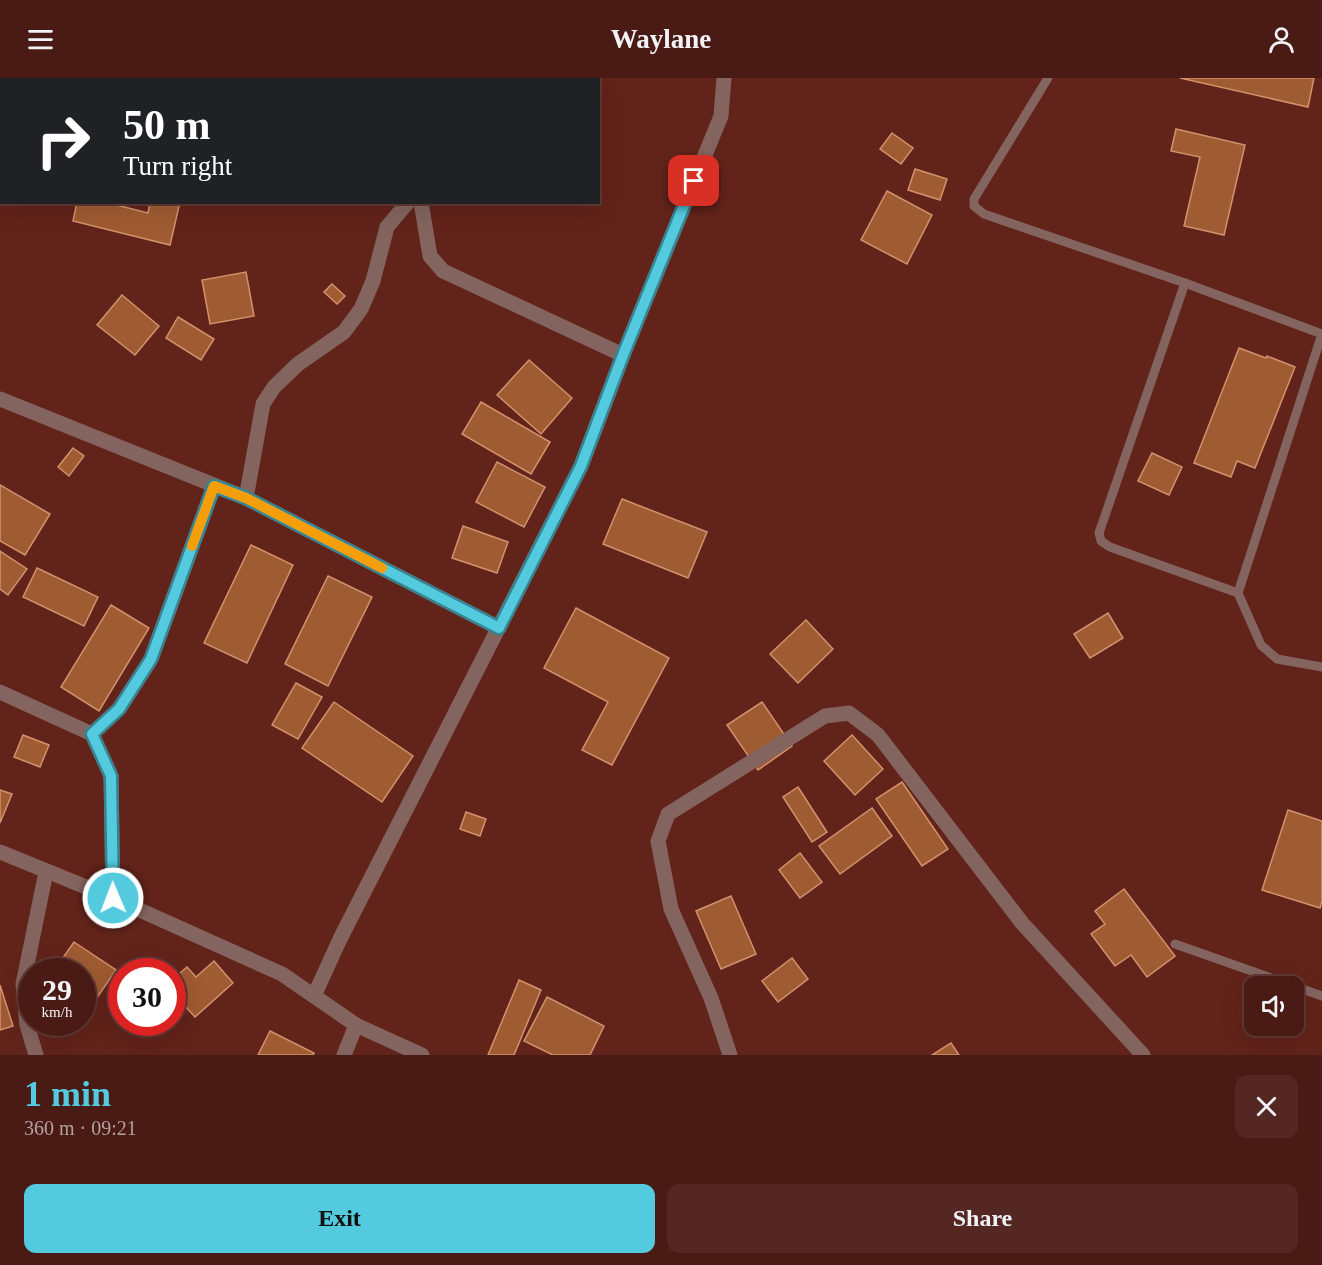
<!DOCTYPE html>
<meta charset="utf-8">
<style>
:root{--surface:#4a1a14;--page:#542722;--text:#f1f3f6;--muted:#b2a1a0;--line:#613834;--accent:#54cade}
body{margin:0;font-family:"Times New Roman",serif;background:var(--page);color:var(--text);height:100vh;display:flex;flex-direction:column;font-size:22px;white-space:nowrap}
*{box-sizing:border-box;margin:0}
p{font-size:20px;color:var(--muted)}
.icon{flex:none;width:33px;height:33px;fill:none;stroke:currentColor;stroke-width:2;stroke-linecap:round;stroke-linejoin:round}
.map{position:relative;height:977px;overflow:hidden}
.drawer{display:flex;flex-direction:column;background:var(--surface);flex:1}
.drawer>*{flex:none}
.hud{position:absolute;left:0px;top:0px;width:600px;height:126px;box-shadow:0 6px 24px #0002,0 0 0 2px var(--line);background:#202124;color:#fff;overflow:hidden}
.fabs{position:absolute;left:1244px;top:898px;display:grid;gap:12px}
.fabs a{display:grid;place-items:center;width:60px;height:60px;border-radius:12px;background:var(--surface);box-shadow:0 6px 24px #0002,0 0 0 2px var(--line);font-size:30px}
.speed{position:absolute;left:18px;top:880px;display:flex;gap:12px;font-size:30px;font-weight:700;text-align:center}
.speed>*{display:grid;place-content:center;width:78px;height:78px;border-radius:50%;background:var(--surface);box-shadow:0 6px 24px #0002,0 0 0 2px var(--line);line-height:1}
.speed small{font-size:15px;font-weight:400}
.speed .limit{border:9px solid #d22;background:#fff;color:#111}
.pin{position:absolute;display:grid;place-items:center;width:51px;height:51px;color:#fff;margin:-26px;border-radius:12px;box-shadow:0 3px 9px #0006}
.me{position:absolute;width:66px;margin:-33px;rotate:359deg;stroke-linejoin:round;filter:drop-shadow(0 0 4px #0008)}
.turn{display:flex;align-items:center;gap:21px;height:126px;padding:0 24px;font-size:27px}
.turn .icon{width:78px;height:78px;stroke-width:2.5}
.turn b{display:block;font-size:42px;line-height:51px}
.round{display:grid;place-items:center;flex:none;width:63px;height:63px;border-radius:12px;background:var(--page)}
.overview{display:flex;align-items:center;justify-content:space-between;height:102px;padding:0 24px}
h1{font-size:36px;font-weight:700;line-height:45px;color:var(--accent)}
.cta{display:flex;gap:12px;margin-top:auto;padding:12px 24px}
.cta a{flex:1;height:69px;border-radius:12px;background:var(--accent);color:#111;font-size:24px;font-weight:700;line-height:69px;text-align:center}
.cta a+a{background:var(--page);color:var(--text)}
header{display:flex;justify-content:space-between;align-items:center;height:78px;padding:0 24px;background:var(--surface);font-size:27px;font-weight:700}
.map>svg:first-child{display:block}
.building{fill:#9f5b32;stroke:#d3926d;stroke-width:1.5}
.lines{fill:none;stroke-linecap:round;stroke-linejoin:round}
.service{stroke:#84645e;stroke-width:9}
.minor{stroke:#84645e;stroke-width:15}
.route-casing{stroke:#378390;stroke-width:15}
.route{stroke:#54cade;stroke-width:10}
.slow{stroke:#f59e0b;stroke-width:10}
</style>
<header><svg class="icon" aria-label="menu" viewBox="0 0 24 24"><path d="M4 6h16M4 12h16M4 18h16"/></svg>Waylane<svg class="icon" aria-label="person" viewBox="0 0 24 24"><circle cx="12" cy="8" r="4"/><path d="M4 21q1-7 8-7t8 7"/></svg></header>
<div class="map">
<svg width="1322" height="977" viewBox="0 0 1322 977">
<rect width="100%" height="100%" fill="#62231a"/>
<g class="building">
<path d="M 303,0 L 343,0 L 342,2 L 302,2 Z"/>
<path d="M 384,0 L 458,0 L 458,2 L 387,2 Z"/>
<path d="M 1180,0 L 1314,0 L 1308,29 Z"/>
<path d="M 1176,51 L 1245,67 L 1224,157 L 1184,148 L 1200,79 L 1171,73 Z"/>
<path d="M 892,55 L 913,70 L 901,86 L 880,71 Z"/>
<path d="M 915,91 L 947,101 L 940,122 L 908,112 Z"/>
<path d="M 887,113 L 932,137 L 907,186 L 861,162 Z"/>
<path d="M 77,124 L 105,124 L 148,135 L 150,124 L 180,124 L 170,167 L 73,143 Z"/>
<path d="M 246,194 L 254,238 L 210,246 L 202,202 Z"/>
<path d="M 332,206 L 345,218 L 337,226 L 324,214 Z"/>
<path d="M 122,217 L 159,248 L 135,277 L 97,247 Z"/>
<path d="M 178,239 L 214,261 L 201,282 L 166,260 Z"/>
<path d="M 1239,270 L 1266,280 L 1267,278 L 1295,289 L 1255,390 L 1237,383 L 1231,399 L 1194,385 Z"/>
<path d="M 529,282 L 572,320 L 541,356 L 497,317 Z"/>
<path d="M 481,324 L 550,364 L 531,396 L 462,356 Z"/>
<path d="M 73,370 L 84,378 L 69,398 L 58,389 Z"/>
<path d="M 1152,375 L 1182,389 L 1169,417 L 1138,403 Z"/>
<path d="M 497,384 L 545,409 L 524,449 L 476,424 Z"/>
<path d="M 0,407 L 50,436 L 25,477 L 0,463 Z"/>
<path d="M 622,421 L 707,454 L 688,500 L 603,466 Z"/>
<path d="M 463,448 L 508,464 L 497,495 L 452,480 Z"/>
<path d="M 251,467 L 293,487 L 247,585 L 204,565 Z"/>
<path d="M 0,473 L 27,491 L 8,517 L 0,511 Z"/>
<path d="M 37,490 L 98,519 L 84,548 L 23,519 Z"/>
<path d="M 328,498 L 372,519 L 328,608 L 285,586 Z"/>
<path d="M 111,527 L 149,550 L 99,633 L 61,609 Z"/>
<path d="M 576,530 L 669,580 L 612,687 L 582,672 L 608,624 L 544,590 Z"/>
<path d="M 1108,535 L 1123,560 L 1090,580 L 1074,556 Z"/>
<path d="M 806,542 L 833,571 L 798,605 L 770,576 Z"/>
<path d="M 296,605 L 322,619 L 298,661 L 272,647 Z"/>
<path d="M 334,624 L 413,678 L 382,724 L 302,670 Z"/>
<path d="M 762,624 L 792,668 L 758,692 L 727,647 Z"/>
<path d="M 23,657 L 49,667 L 40,689 L 14,679 Z"/>
<path d="M 852,657 L 883,691 L 855,717 L 824,683 Z"/>
<path d="M 902,704 L 948,771 L 922,788 L 876,721 Z"/>
<path d="M 798,709 L 827,754 L 812,764 L 783,719 Z"/>
<path d="M 0,712 L 12,716 L 0,745 Z"/>
<path d="M 872,730 L 892,758 L 840,796 L 819,768 Z"/>
<path d="M 1288,732 L 1322,743 L 1322,823 L 1320,830 L 1262,812 Z"/>
<path d="M 466,734 L 486,741 L 480,758 L 460,751 Z"/>
<path d="M 800,775 L 822,804 L 800,820 L 779,792 Z"/>
<path d="M 1124,811 L 1175,878 L 1147,899 L 1131,877 L 1115,888 L 1091,856 L 1105,846 L 1095,833 Z"/>
<path d="M 731,818 L 756,876 L 721,891 L 696,833 Z"/>
<path d="M 74,864 L 116,892 L 90,930 L 82,925 L 82,894 L 53,894 Z"/>
<path d="M 792,880 L 808,901 L 778,924 L 762,903 Z"/>
<path d="M 214,883 L 233,905 L 195,939 L 172,914 L 172,902 L 187,889 L 196,899 Z"/>
<path d="M 519,902 L 541,912 L 514,977 L 488,977 Z"/>
<path d="M 0,907 L 13,948 L 0,952 Z"/>
<path d="M 547,919 L 604,948 L 590,977 L 553,977 L 524,963 Z"/>
<path d="M 270,953 L 314,975 L 313,977 L 258,977 Z"/>
<path d="M 951,965 L 959,977 L 932,977 Z"/>
</g>
<g class="lines">
<g class="service">
<path d="M 1048,0 L 974,121 L 974,128 L 984,136 L 1185,205 L 1322,256"/>
<path d="M 1185,205 L 1099,455 L 1101,463 L 1110,469 L 1238,515 L 1322,256"/>
<path d="M 1238,515 L 1261,567 L 1277,581 L 1322,589"/>
<path d="M 1175,866 L 1322,918"/>
</g>
<g class="minor">
<path d="M 477,2 L 478,0"/>
<path d="M 421,124 L 430,178 L 443,193 L 623,277"/>
<path d="M 0,321 L 246,420 L 499,550"/>
<path d="M 246,420 L 263,326 L 274,309 L 298,286 L 344,254 L 361,231 L 373,203 L 387,149 L 408,124"/>
<path d="M 0,614 L 92,656 L 111,698 L 113,820"/>
<path d="M 92,656 L 119,631 L 151,581 L 214,408"/>
<path d="M 0,774 L 113,820 L 282,896 L 356,947 L 422,977"/>
<path d="M 314,918 L 340,861 L 581,388 L 623,277 L 721,38 L 724,0"/>
<path d="M 36,977 L 27,947 L 23,906 L 46,794"/>
<path d="M 344,977 L 356,947"/>
<path d="M 730,977 L 711,920 L 671,831 L 658,763 L 668,736 L 825,638 L 849,635 L 878,657 L 1022,845 L 1143,977"/>
</g>
</g>
<g class="lines">
<g class="route-casing">
<path id="route" d="M 113,820 L 111,698 L 92,656 L 119,631 L 151,581 L 214,408 L 246,420 L 499,550 L 581,388 L 623,277 L 694,103"/>
</g>
<use href="#route" class="route"/>
<path class="slow" d="M 192,468 L 214,408 L 246,420 L 382,490"/>
</g>
</svg>
<div class="fabs">
<a><svg class="icon" aria-label="sound" viewBox="0 0 24 24"><path d="M4 9h4l5-4v14l-5-4H4zM17 9q2 3 0 6"/></svg></a>
</div>
<div class="speed"><div>29<small>km/h</small></div><div class="limit">30</div></div>
<div class="pin" style="left:694px;top:103px;background:#d93025"><svg class="icon" aria-label="arrive" viewBox="0 0 24 24"><path d="M6 21V4h12l-3 4 3 4H6"/></svg></div>
<svg class="me" style="left:113px;top:820px" viewBox="-20 -20 40 40"><circle r="17" fill="#54cade" stroke="#fff" stroke-width="3"/><path d="M0-11L8 9 0 5-8 9z" fill="#fff"/></svg>
<div class="hud">
<div class="turn"><svg class="icon" aria-label="right" viewBox="0 0 24 24"><path d="M7 20v-9h11M14 6l5 5-5 5"/></svg><div><b>50 m</b>Turn right</div></div>
</div>
</div>
<section class="drawer">
<div class="overview"><div><h1>1 min</h1><p>360 m · 09:21</p></div><a class="round"><svg class="icon" aria-label="close" viewBox="0 0 24 24"><path d="M6 6l12 12M18 6L6 18"/></svg></a></div>
<div class="cta"><a>Exit</a><a>Share</a></div>
</section>
